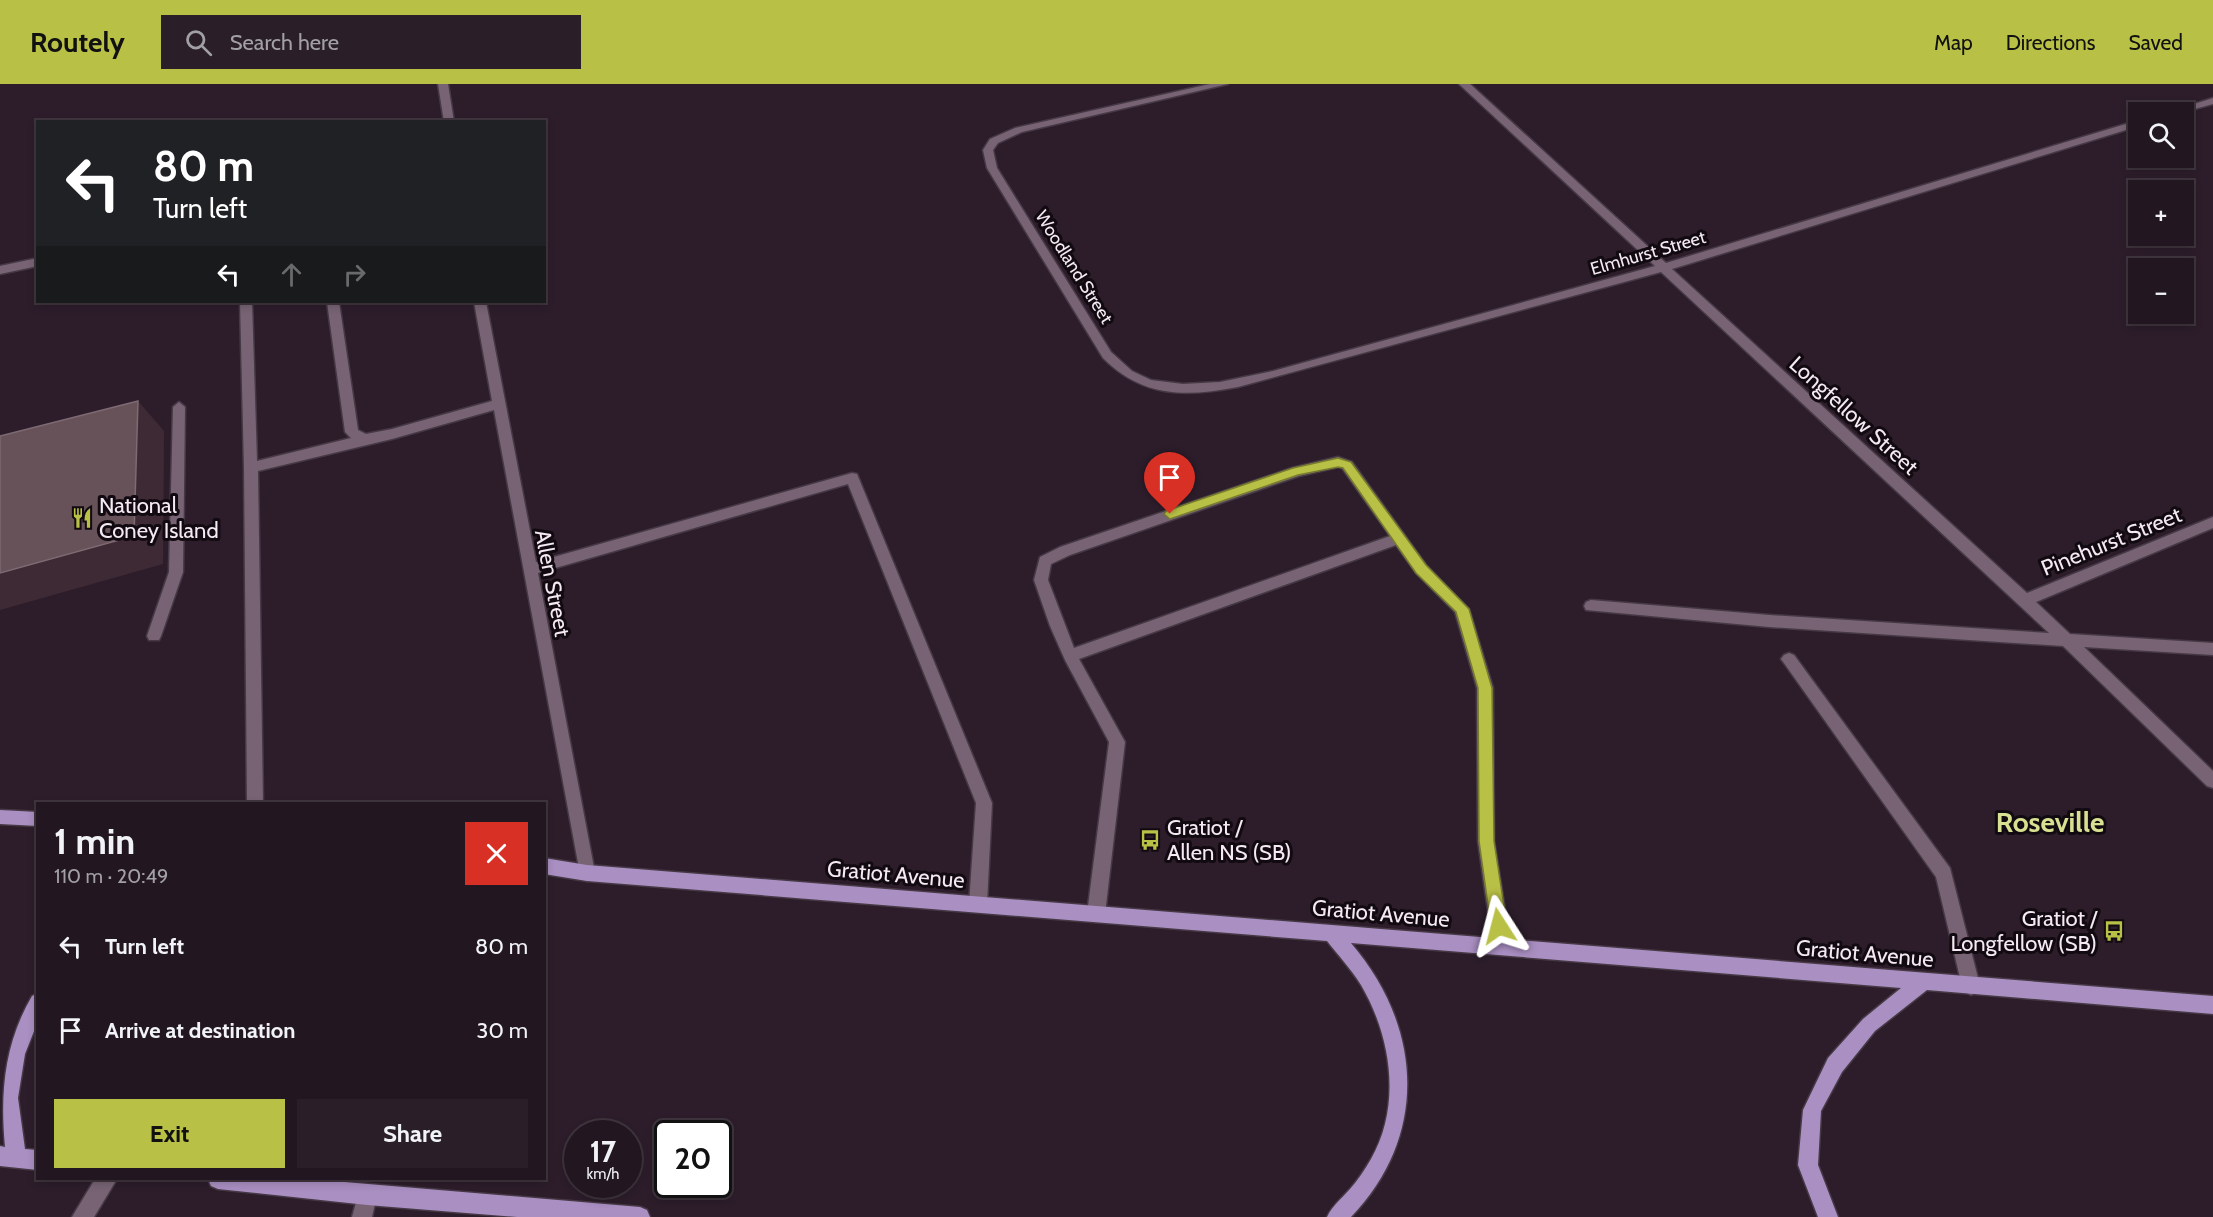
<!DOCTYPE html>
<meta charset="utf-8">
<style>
:root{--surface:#221620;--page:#2a1f29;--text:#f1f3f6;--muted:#a29fa5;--line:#3f353e;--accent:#b9c046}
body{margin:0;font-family:Cabin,sans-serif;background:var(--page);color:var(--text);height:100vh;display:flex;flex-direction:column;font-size:22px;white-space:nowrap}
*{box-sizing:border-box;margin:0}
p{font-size:20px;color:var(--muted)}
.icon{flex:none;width:33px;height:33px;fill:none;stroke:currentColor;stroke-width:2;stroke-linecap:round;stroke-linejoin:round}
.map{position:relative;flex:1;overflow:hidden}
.side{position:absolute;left:36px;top:718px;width:510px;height:378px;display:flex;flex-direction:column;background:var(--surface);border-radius:0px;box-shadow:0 3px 9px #0003,0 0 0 2px var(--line)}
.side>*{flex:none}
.banner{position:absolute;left:36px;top:36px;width:510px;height:183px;border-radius:0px;box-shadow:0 3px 9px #0003,0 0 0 2px var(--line);background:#202124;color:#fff;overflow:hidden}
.controls{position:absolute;left:2128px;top:18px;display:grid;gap:12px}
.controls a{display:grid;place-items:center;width:66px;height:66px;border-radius:0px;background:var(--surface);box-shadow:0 3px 9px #0003,0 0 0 2px var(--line);font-size:30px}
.speed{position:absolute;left:564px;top:1036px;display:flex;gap:12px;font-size:30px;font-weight:700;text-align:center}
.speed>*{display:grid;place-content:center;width:78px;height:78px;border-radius:50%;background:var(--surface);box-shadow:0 3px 9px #0003,0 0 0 2px var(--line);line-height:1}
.speed small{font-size:15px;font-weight:400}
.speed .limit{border:3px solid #111;border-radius:9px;background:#fff;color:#111}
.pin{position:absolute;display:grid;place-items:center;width:51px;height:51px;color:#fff;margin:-62px -26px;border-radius:50% 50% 50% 0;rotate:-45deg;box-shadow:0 0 6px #0007}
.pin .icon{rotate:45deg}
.me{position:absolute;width:66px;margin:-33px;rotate:351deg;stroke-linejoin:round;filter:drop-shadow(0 0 4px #0008)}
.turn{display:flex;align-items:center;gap:21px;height:126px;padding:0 18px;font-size:27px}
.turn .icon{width:78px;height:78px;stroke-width:2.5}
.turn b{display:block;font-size:42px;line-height:51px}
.lanes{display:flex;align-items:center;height:57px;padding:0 18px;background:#0003;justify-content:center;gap:30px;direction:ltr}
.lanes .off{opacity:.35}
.round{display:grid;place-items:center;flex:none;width:63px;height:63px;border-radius:0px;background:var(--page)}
.summary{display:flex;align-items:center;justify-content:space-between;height:102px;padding:0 18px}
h1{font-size:36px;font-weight:700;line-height:45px}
.button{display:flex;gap:12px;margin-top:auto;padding:12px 18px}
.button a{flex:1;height:69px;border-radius:0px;background:var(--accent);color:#111;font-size:24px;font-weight:700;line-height:69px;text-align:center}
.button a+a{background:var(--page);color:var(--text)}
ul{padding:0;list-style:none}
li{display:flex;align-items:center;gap:18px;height:84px;padding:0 18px}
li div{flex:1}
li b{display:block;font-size:22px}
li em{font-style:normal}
header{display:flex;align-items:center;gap:36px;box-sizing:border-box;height:84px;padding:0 30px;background:var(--accent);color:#111}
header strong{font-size:28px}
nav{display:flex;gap:33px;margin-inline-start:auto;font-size:21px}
.search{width:420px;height:54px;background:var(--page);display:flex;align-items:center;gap:15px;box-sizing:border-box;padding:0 21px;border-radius:0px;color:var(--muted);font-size:22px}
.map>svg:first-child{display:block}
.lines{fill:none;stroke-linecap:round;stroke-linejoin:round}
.minor-casing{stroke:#463945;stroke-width:3}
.major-casing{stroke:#463945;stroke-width:3}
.minor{fill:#776374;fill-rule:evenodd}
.major{fill:#a98fc2;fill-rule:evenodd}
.shaded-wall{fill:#3e2a34}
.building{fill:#675259;stroke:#7d6a72;stroke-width:1.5}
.route{fill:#b9c046;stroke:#787d2e;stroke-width:1.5}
.labels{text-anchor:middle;stroke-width:6;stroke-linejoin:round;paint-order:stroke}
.far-street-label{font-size:18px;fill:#f5e9f3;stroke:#110a10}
.street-label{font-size:22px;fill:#f5e9f3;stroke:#110a10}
.poi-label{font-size:22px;fill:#f5e9f3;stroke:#110a10;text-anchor:start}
.district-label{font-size:28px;font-weight:bold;fill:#d9e092;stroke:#110a10}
</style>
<header>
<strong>Routely</strong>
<div class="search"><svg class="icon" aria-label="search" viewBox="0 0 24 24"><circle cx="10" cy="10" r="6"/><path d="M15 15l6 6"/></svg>Search here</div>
<nav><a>Map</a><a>Directions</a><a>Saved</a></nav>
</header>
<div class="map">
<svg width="2213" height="1133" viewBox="0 0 2213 1133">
<rect width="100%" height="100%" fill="#2d1d2b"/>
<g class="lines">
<g class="minor-casing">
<g id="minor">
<path d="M 438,0 L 448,0 L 454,38 L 444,38 Z"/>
<path d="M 1210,0 L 1228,0 L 1022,48 L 998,59 L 993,66 L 997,84 L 1111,268 L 1132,287 L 1151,296 L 1183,300 L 1220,298 L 1273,287 L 1655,182 L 1459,0 L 1470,0 L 1666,179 L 2139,36 L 2139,42 L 1672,185 L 2027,509 L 2213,433 L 2213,444 L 2036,518 L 2070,550 L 2213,559 L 2213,571 L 2084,563 L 2213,687 L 2213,704 L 2207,702 L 2063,562 L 1769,543 L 1586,526 L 1584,522 L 1586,518 L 1591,516 L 1769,531 L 2049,549 L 1661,188 L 1238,303 C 1186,313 1143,314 1103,274 L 987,84 L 983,66 L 990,55 L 1015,44 Z"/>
<path d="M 2213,14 L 2213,20 L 2184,28 L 2169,28 Z"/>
<path d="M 38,174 L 38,182 L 0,190 L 0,182 Z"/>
<path d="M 240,218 L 252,218 L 257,377 L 351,354 L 345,348 L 327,218 L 339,218 L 358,346 L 366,350 L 392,345 L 492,317 L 474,218 L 486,218 L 536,478 L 852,389 L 857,390 L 992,719 L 987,820 L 984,826 L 978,828 L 972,826 L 969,820 L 976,719 L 848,400 L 538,489 L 595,789 L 593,795 L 587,797 L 581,795 L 494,326 L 392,355 L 258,387 L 263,720 L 247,720 L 244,384 Z"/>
<path d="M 179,318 L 185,323 L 183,488 L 161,552 L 159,556 L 149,556 L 147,552 L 169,488 L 173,323 Z"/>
<path d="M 1338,373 L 1352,378 L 1426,481 L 1469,525 L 1493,604 L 1494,757 L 1511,863 L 1508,869 L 1502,871 L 1496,869 L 1493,863 L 1478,757 L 1477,604 L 1455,528 L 1416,489 L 1396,461 L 1079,575 L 1125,658 L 1105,830 L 1102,836 L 1096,838 L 1090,836 L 1087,830 L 1109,658 L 1065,576 L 1050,542 L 1034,496 L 1040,473 L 1060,463 L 1292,384 ZM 1338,383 L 1342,384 L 1390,452 L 1074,564 L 1048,496 L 1051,480 L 1070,471 L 1299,392 Z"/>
<path d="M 1789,569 L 1794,571 L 1950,784 L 1980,902 L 1977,908 L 1971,911 L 1965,908 L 1962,902 L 1936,793 L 1784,579 L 1781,575 L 1784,571 Z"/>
<path d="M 95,1095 L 117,1095 L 94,1133 L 72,1133 Z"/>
<path d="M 367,1101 L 374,1104 L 377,1111 L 372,1133 L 352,1133 L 360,1104 Z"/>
</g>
</g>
<g class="major-casing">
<g id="major">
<path d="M 0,726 L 38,728 L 38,742 L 0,740 Z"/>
<path d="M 544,774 L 587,781 L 2213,912 L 2213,930 L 1927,906 L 1875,947 L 1842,988 L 1821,1027 L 1818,1081 L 1838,1133 L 1818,1133 L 1798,1081 L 1803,1026 L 1828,974 L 1863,935 L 1901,904 L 1351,859 C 1423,943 1429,1052 1351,1133 L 1327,1133 C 1332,1122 1342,1114 1350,1105 C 1358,1096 1365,1085 1371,1075 C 1402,1021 1391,952 1361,901 C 1351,885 1338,871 1327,857 L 587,797 L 544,790 Z"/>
<path d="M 38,909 L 38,937 L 25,970 L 18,1014 L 25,1065 L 38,1066 L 38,1086 L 0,1082 L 0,1062 L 5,1063 C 0,1009 4,960 32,912 Z"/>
<path d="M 208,1095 L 309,1095 L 640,1123 L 647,1126 L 650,1133 L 517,1133 L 367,1121 L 218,1105 L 211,1102 Z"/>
</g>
</g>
<use href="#minor" class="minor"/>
<use href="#major" class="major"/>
</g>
<path class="shaded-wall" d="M 138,317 L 164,347 L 163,480 L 0,526 L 0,489 Z"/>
<path class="building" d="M 138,317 L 134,452 L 0,489 L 0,352 Z"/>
<path class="route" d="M 1338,374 L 1351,378 L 1426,481 L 1469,525 L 1492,604 L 1494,757 L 1507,842 L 1505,847 L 1499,849 L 1494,847 L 1491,842 L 1479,757 L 1478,604 L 1456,528 L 1416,489 L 1343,384 L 1338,383 L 1298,391 L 1170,435 L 1164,430 L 1166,427 L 1293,384 Z"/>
<defs>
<g id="restaurant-bare" transform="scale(1.62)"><path d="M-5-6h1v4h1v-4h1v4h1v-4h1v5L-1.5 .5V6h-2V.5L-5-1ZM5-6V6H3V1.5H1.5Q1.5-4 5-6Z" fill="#b9c046" stroke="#110a10" stroke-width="2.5" paint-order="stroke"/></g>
<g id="bus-bare" transform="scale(1.62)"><path d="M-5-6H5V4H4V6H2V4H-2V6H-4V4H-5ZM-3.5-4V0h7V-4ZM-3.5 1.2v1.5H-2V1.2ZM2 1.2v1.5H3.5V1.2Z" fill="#b9c046" stroke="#110a10" stroke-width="2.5" paint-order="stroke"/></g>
</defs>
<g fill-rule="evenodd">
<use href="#restaurant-bare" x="82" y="434"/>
<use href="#bus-bare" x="1150" y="756"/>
<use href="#bus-bare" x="2114" y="847"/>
</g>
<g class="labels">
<g class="far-street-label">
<text transform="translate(1648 169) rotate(-16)" y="6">Elmhurst Street</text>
<text transform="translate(1074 183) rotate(58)" y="6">Woodland Street</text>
</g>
<g class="street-label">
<text transform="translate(1854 331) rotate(42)" y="8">Longfellow Street</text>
<text transform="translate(2111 457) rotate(-22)" y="8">Pinehurst Street</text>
<text transform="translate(553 499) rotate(79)" y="8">Allen Street</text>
<text transform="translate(896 790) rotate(5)" y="8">Gratiot Avenue</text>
<text transform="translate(1381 829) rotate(5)" y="8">Gratiot Avenue</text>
<text transform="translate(1865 869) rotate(5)" y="8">Gratiot Avenue</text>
</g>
<g class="poi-label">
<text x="99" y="429">National<tspan x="99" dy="25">Coney Island</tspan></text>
<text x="1167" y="751">Gratiot /<tspan x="1167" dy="25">Allen NS (SB)</tspan></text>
<text x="2097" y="842" text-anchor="end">Gratiot /<tspan x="2097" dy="25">Longfellow (SB)</tspan></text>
</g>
<g class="district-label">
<text x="2050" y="748">Roseville</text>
</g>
</g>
</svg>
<div class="controls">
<a><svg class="icon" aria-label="search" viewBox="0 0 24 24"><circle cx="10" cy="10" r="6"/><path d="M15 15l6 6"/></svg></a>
<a>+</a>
<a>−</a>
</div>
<div class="speed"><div>17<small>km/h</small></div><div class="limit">20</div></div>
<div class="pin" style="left:1170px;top:430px;background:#d93025"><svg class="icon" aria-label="arrive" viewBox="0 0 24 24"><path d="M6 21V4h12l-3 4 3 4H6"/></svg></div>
<svg class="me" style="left:1499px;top:842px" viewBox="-20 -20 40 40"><path d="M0-17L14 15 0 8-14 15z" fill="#b9c046" stroke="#fff" stroke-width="4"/></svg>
<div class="banner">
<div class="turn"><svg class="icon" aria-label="left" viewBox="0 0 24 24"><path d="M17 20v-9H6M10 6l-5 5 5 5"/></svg><div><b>80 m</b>Turn left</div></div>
<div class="lanes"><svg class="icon" aria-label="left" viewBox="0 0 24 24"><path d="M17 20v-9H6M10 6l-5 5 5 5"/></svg><svg class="icon off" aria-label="ahead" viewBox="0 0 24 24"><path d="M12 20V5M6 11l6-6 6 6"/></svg><svg class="icon off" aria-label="right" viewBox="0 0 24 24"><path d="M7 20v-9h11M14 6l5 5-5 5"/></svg></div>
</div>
<section class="side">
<div class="summary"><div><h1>1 min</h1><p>110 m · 20:49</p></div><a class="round" style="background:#d93025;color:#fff"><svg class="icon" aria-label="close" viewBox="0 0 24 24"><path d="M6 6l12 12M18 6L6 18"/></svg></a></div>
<ul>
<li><svg class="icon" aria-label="left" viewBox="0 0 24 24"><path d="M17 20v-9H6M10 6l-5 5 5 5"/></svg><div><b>Turn left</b></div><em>80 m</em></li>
<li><svg class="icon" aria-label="arrive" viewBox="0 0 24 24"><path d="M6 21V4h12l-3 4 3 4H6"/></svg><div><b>Arrive at destination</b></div><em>30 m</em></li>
</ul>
<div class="button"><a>Exit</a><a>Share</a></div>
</section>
</div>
